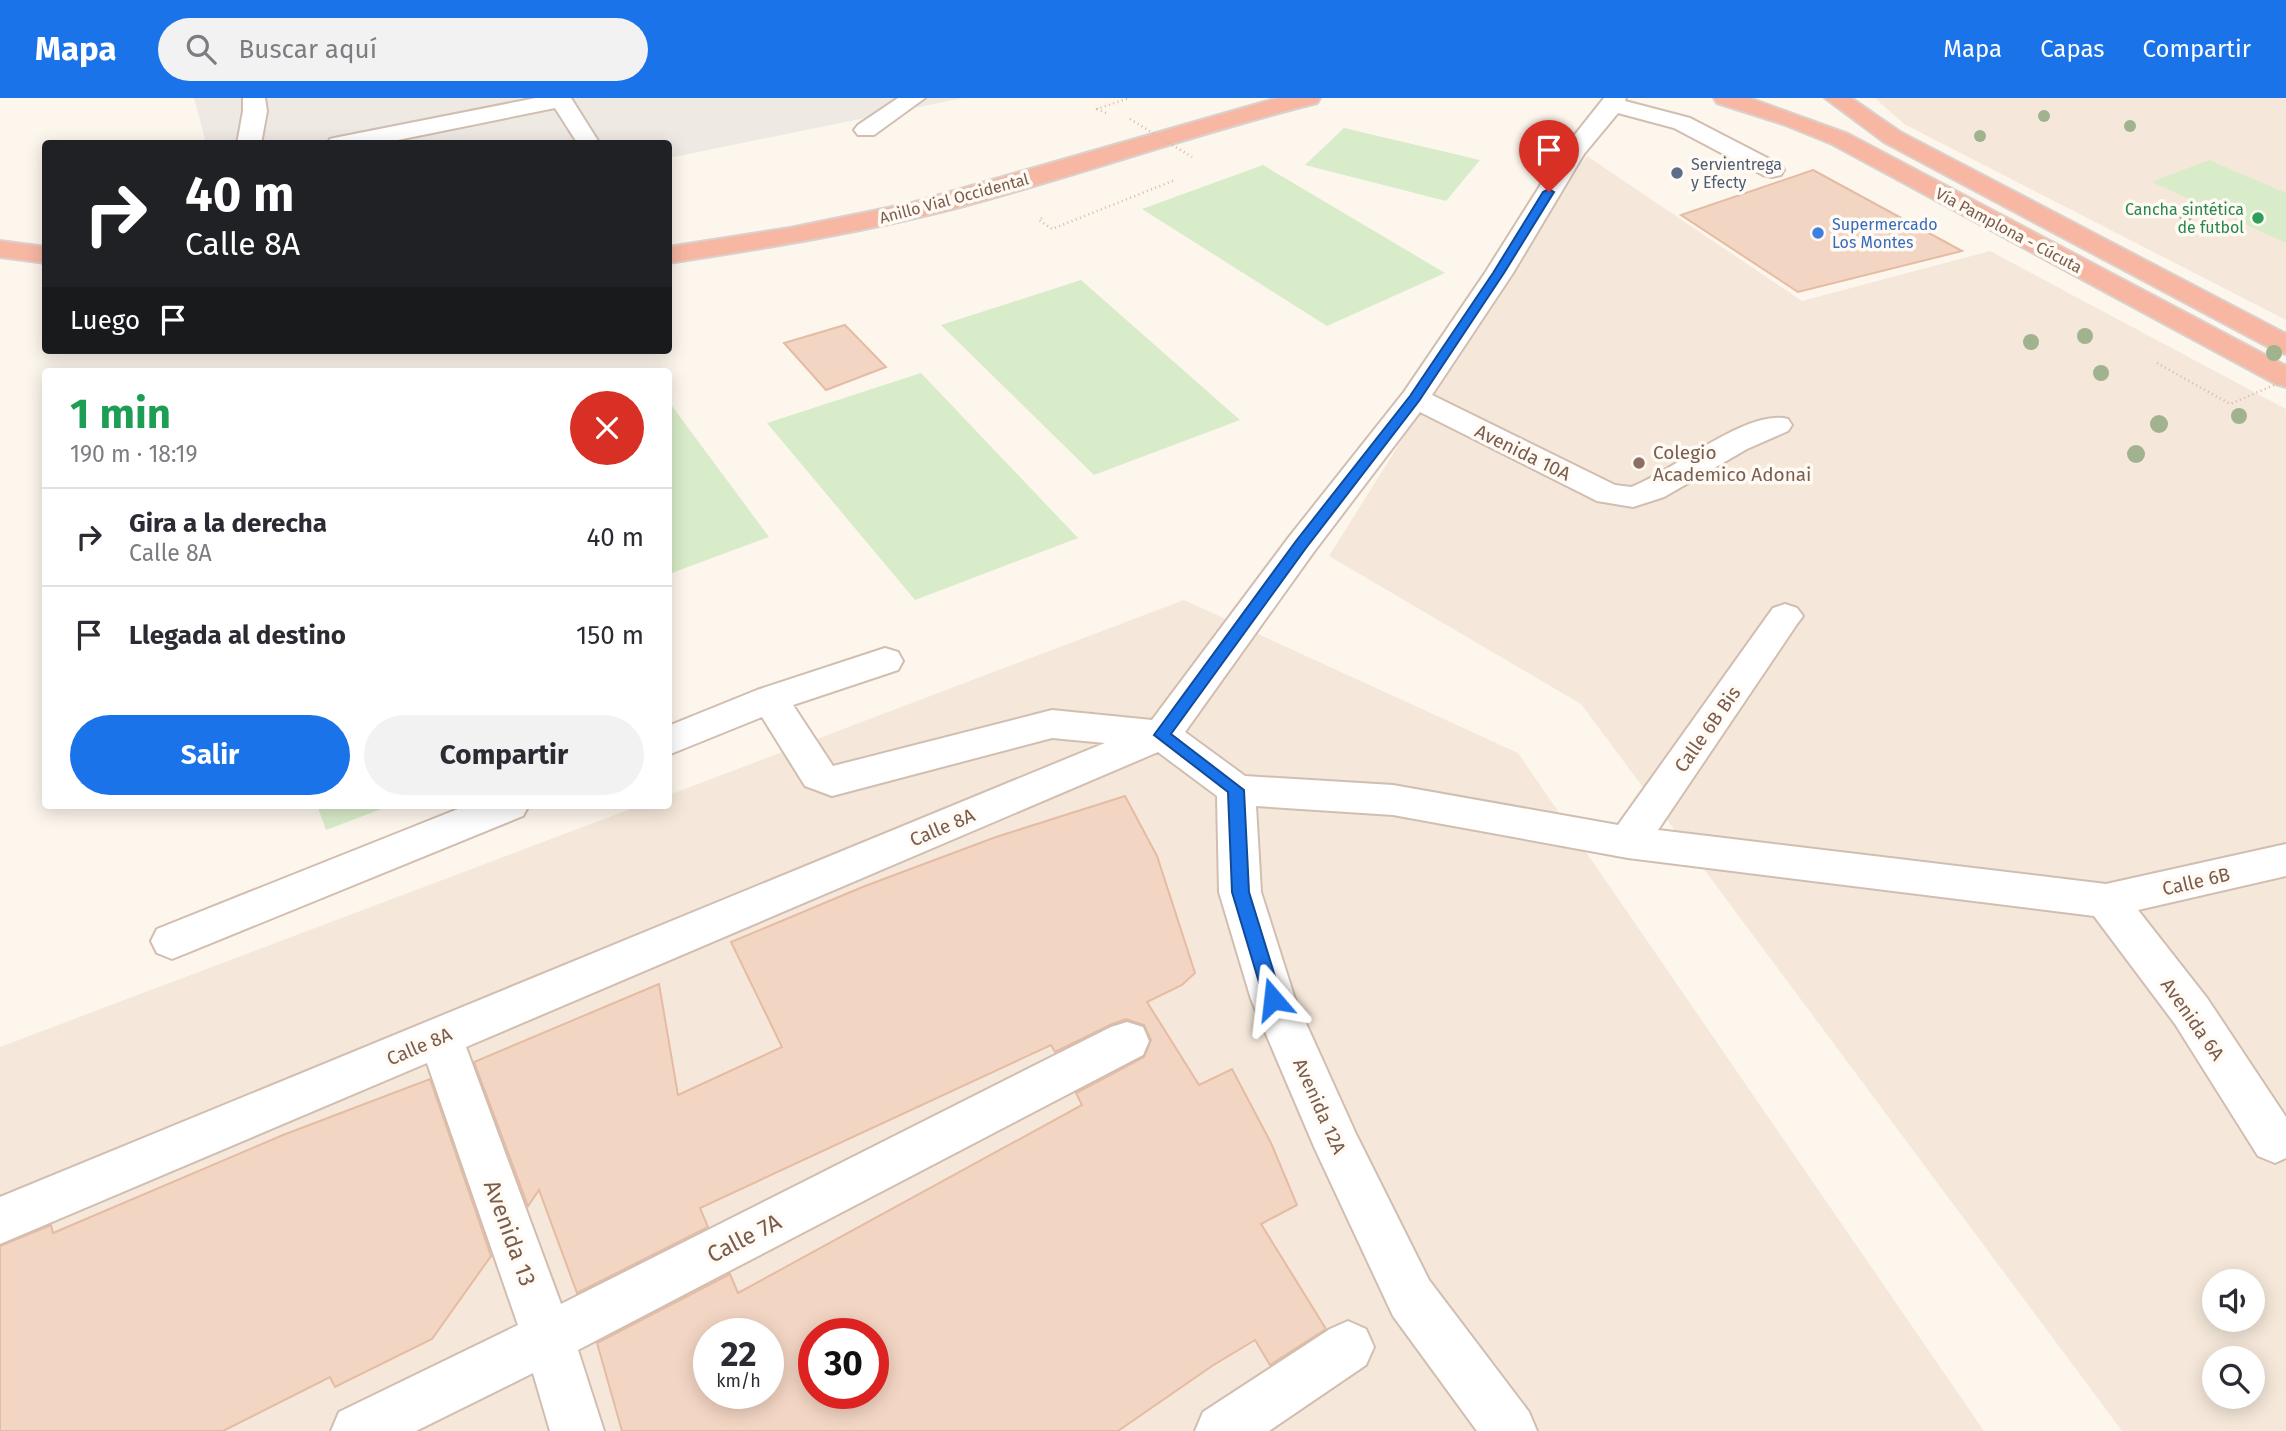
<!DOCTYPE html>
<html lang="es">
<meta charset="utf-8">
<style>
:root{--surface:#fff;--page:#f2f2f3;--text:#2b2b33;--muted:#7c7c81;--line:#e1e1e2;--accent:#1a73e8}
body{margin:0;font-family:"Fira Sans",sans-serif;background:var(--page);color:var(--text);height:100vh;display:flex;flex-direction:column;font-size:26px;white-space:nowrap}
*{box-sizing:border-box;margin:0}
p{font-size:23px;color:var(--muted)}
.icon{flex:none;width:38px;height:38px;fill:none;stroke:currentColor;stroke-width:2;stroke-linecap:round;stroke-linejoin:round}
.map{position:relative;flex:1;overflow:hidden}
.sheet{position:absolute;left:42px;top:270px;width:630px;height:441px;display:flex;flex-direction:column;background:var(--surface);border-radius:7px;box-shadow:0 4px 18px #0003}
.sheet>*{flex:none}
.guide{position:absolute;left:42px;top:42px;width:630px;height:214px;border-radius:7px;box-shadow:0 4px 18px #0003;background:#202124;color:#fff;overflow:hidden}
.buttons{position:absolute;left:2202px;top:1171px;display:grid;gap:14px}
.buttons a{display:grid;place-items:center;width:63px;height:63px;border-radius:50%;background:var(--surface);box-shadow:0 4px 18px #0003;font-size:35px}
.speed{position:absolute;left:693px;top:1220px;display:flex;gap:14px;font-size:35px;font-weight:700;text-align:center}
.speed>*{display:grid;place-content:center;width:91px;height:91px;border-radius:50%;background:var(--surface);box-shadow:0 4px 18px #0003;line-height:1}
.speed small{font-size:18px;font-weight:400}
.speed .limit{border:10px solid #d22;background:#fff;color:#111}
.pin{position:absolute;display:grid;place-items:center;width:60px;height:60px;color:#fff;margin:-72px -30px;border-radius:50% 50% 50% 0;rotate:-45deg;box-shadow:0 0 7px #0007}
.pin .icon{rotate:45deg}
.me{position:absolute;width:77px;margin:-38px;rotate:343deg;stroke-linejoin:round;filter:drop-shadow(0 0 5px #0008)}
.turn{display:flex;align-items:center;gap:24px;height:147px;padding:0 28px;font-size:32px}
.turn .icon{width:91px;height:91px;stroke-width:2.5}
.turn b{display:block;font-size:49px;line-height:60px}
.then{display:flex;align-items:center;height:66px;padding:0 28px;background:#0003;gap:14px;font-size:26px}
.round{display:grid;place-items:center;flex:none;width:74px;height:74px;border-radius:37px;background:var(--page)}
.overview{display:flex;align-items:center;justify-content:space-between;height:119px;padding:0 28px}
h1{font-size:42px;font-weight:700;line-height:52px;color:#1e9e55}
.action{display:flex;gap:14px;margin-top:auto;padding:14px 28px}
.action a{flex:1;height:80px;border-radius:42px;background:var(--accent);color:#fff;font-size:28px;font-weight:700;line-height:80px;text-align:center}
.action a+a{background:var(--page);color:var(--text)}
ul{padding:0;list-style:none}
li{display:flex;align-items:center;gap:21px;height:98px;padding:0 28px;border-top:2px solid var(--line)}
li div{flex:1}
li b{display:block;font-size:26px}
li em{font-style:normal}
header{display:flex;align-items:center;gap:42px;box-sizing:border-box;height:98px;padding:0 35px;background:var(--accent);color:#fff}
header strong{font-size:33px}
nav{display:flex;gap:38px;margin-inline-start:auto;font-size:24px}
.search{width:490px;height:63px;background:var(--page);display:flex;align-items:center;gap:18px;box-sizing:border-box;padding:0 24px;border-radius:38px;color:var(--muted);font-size:26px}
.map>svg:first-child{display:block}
.residential{fill:#f5e8da;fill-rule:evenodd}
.industrial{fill:#efe9e4}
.green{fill:#d8ecc9}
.building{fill:#f3d5c3;stroke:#e6bba3;stroke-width:2;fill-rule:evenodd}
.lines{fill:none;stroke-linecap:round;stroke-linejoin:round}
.minor-casing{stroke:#d1beb0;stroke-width:4}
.highway-casing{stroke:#dad1cd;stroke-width:4}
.path{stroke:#d9b8a5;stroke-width:2.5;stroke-dasharray:1 3.5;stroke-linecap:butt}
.minor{fill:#fff;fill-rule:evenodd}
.highway{fill:#f7b7a3;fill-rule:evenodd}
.path-bridge{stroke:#d9b8a5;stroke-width:2.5;stroke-dasharray:1 3.5;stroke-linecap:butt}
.tree{fill:#a0b28e}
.route{fill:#1a73e8;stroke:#114b97;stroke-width:2}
.service-dot{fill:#5c6f8a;stroke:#fffaf3;stroke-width:2.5}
.leisure-dot{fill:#2e9e5b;stroke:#fffaf3;stroke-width:2.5}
.shop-dot{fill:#3f7fe0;stroke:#fffaf3;stroke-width:2.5}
.education-dot{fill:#8d6e63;stroke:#fffaf3;stroke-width:2.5}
.labels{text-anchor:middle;stroke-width:7;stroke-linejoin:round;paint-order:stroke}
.far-service-label{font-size:16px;fill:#4e5e75;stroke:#fffaf3;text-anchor:start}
.far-street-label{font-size:16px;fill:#7a5c4d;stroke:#fffaf3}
.far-leisure-label{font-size:16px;fill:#27864d;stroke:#fffaf3;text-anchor:end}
.far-shop-label{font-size:16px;fill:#366cbe;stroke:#fffaf3;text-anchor:start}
.street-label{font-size:19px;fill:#7a5c4d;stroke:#fffaf3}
.education-label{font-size:19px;fill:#785e54;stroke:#fffaf3;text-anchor:start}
.near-street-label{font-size:23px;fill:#7a5c4d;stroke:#fffaf3}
</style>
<header>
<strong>Mapa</strong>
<div class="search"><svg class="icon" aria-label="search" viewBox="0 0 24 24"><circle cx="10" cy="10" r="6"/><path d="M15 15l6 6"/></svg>Buscar aquí</div>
<nav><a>Mapa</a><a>Capas</a><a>Compartir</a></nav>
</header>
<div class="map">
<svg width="2286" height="1333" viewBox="0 0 2286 1333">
<rect width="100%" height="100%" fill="#fdf6ec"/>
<g class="residential">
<path d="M 1875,0 L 2286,0 L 2286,222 L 1904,26 Z"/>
<path d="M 1587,58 L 1802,203 L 1990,153 L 2286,311 L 2286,1333 L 2122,1333 L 1581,606 L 1329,458 L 1418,316 ZM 2214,1183 L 2252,1183 L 2252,1222 L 2214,1222 ZM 2214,1260 L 2252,1260 L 2252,1298 L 2214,1298 Z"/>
<path d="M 1184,502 L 1518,655 L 1984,1333 L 0,1333 L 0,949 L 641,707 L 668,707 L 669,697 ZM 709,1236 L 768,1236 L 768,1295 L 709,1295 ZM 814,1236 L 873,1236 L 873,1295 L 814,1295 Z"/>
</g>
<path class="industrial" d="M 194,0 L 963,0 L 669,60 L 668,46 L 206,45 Z"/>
<g class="green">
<path d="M 1344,30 L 1480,62 L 1446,103 L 1305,67 Z"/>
<path d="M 2209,62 L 2286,95 L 2286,145 L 2152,84 Z"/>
<path d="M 1263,67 L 1445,175 L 1327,228 L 1142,111 Z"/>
<path d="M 1081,182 L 1240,322 L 1094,377 L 941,227 Z"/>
<path d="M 921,275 L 1078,440 L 915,502 L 767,325 Z"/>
<path d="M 669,304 L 769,439 L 669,476 Z"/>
<path d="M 317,707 L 392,707 L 326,732 Z"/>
</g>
<g class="building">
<path d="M 1813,72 L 1962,153 L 1798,194 L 1681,117 Z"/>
<path d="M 845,227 L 886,269 L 826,292 L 784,245 Z"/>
<path d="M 1125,698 L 1157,758 L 1195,875 L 1182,887 L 1147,904 L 1199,987 L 1232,971 L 1271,1045 L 1297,1107 L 1261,1126 L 1326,1231 L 1270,1267 L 1255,1242 L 1212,1268 L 1118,1333 L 622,1333 L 597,1245 L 730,1176 L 738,1195 L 1082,1007 L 1076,995 L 1144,959 L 1151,942 L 1144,927 L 1126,921 L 1110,927 L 1055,954 L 1051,947 L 700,1110 L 708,1129 L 577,1195 L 539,1092 L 528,1108 L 474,964 L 659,886 L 678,997 L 782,949 L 731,844 L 865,788 L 996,739 ZM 709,1236 L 768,1236 L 768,1295 L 709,1295 ZM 814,1236 L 873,1236 L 873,1295 L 814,1295 Z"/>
<path d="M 430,981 L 491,1158 L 432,1241 L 335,1289 L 330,1279 L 223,1333 L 0,1333 L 0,1148 L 51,1127 L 53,1135 L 283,1037 Z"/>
</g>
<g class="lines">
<g class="minor-casing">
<g id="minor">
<path d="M 243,0 L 265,0 L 267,13 L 261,46 L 237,46 L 243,13 Z"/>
<path d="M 536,0 L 571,0 L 600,46 L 578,46 L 555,10 L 378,46 L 327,46 L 330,41 L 339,39 Z"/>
<path d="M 898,0 L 925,0 L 874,37 L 858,37 L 854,32 L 858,27 Z"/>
<path d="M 1604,0 L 1626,0 L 1625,3 L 1690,20 L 1781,67 L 1784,72 L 1781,77 L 1772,79 L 1763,77 L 1674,30 L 1618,15 L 1584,56 L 1513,175 L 1432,297 L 1615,387 L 1631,389 C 1671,375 1747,310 1788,321 L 1792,327 L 1788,333 L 1747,351 L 1664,399 L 1633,409 L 1597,403 L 1420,314 L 1313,455 L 1185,634 L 1245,678 L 1393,687 L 1618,727 L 1773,510 L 1785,506 L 1797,510 L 1803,518 L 1797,526 L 1658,732 L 2106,786 L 2286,746 L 2286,778 L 2138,812 L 2207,900 L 2286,1019 L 2286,1060 L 2275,1065 L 2258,1058 L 2175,926 L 2094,818 L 1628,760 L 1393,717 L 1256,708 L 1261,794 L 1295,901 L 1356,1036 L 1429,1182 L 1529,1314 L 1537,1333 L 1477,1333 L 1393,1218 L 1315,1051 L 1251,901 L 1219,794 L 1217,698 L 1158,654 L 466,949 L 561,1206 L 1111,929 L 1127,924 L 1143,929 L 1149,943 L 1143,957 L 578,1252 L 604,1333 L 550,1333 L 533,1275 L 416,1333 L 331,1333 L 339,1314 L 518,1227 L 427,965 L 0,1146 L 0,1099 L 1105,645 L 1052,640 L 832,698 L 805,688 L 762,619 L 668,657 L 668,628 L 757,592 L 885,550 L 898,554 L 903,563 L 898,572 L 793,607 L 833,668 L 1052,612 L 1152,622 L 1289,439 L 1404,294 L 1485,175 L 1562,53 Z"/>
<path d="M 468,707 L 529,707 L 523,718 L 187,855 L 172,861 L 157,855 L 151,843 L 157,831 Z"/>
<path d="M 1348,1223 L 1366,1231 L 1374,1249 L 1366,1267 L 1269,1333 L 1195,1333 L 1203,1314 L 1330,1231 Z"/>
</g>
</g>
<g class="highway-casing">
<g id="highway">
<path d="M 1278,0 L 1320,0 L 1317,5 C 1197,35 1080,77 960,109 C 864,134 767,150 668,165 L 668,149 L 790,130 L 912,105 Z"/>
<path d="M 1714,0 L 1749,0 L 1848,36 L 2286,268 L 2286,289 L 2276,286 L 1832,46 L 1783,26 L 1717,5 Z"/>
<path d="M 1825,0 L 1851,0 L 1900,34 L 2286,236 L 2286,256 L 2276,253 L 1884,44 Z"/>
<path d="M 0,143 L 46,149 L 46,165 L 0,159 Z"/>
</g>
</g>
<g class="path">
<path d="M 1106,15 L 1097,11 L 1129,0"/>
<path d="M 1042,120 L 1039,122 L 1052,131 L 1175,82"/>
</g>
<use href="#minor" class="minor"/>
<use href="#highway" class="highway"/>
<g class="path-bridge">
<path d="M 1130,21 L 1192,59"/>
<path d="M 2157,265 L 2230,306 L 2286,282"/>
</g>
</g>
<g class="tree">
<circle cx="2044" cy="18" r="6"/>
<circle cx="2130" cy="28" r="6"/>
<circle cx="1980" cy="38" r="6"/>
<circle cx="2186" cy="117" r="7"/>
<circle cx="2085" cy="238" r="8"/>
<circle cx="2031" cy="244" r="8"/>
<circle cx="2274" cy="255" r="8"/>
<circle cx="2101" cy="275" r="8"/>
<circle cx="2239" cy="318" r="8"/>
<circle cx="2159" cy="326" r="9"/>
<circle cx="2136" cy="356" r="9"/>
</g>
<path class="route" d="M 1549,91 L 1554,94 L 1504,175 L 1419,303 L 1306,450 L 1171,636 L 1244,692 L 1249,794 L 1282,901 L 1279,906 L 1273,908 L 1266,906 L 1264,901 L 1232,794 L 1228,694 L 1154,637 L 1296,443 L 1410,298 L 1493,175 L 1543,94 Z"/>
<circle class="service-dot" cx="1677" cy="75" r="7"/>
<circle class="leisure-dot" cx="2258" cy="120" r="7"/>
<circle class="shop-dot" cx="1818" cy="135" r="7"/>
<circle class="education-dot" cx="1639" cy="365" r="7"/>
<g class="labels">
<g class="far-service-label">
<text x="1691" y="72">Servientrega<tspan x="1691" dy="18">y Efecty</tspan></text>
</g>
<g class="far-street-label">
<text transform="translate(954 100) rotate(-15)" y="6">Anillo Vial Occidental</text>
<text transform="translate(2009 132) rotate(28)" y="6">Vía Pamplona - Cúcuta</text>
</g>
<g class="far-leisure-label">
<text x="2244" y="117">Cancha sintética<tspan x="2244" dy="18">de futbol</tspan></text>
</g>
<g class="far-shop-label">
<text x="1832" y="132">Supermercado<tspan x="1832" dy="18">Los Montes</tspan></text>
</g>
<g class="street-label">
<text transform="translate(1523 354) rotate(26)" y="7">Avenida 10A</text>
<text transform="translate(1707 631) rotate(-55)" y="7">Calle 6B Bis</text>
<text transform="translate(942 729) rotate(-23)" y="7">Calle 8A</text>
<text transform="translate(2196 783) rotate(-13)" y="7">Calle 6B</text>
<text transform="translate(2193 921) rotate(55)" y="7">Avenida 6A</text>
<text transform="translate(419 948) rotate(-23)" y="7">Calle 8A</text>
<text transform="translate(1320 1008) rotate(66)" y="7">Avenida 12A</text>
</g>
<g class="education-label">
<text x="1653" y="361">Colegio<tspan x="1653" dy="22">Academico Adonai</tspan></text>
</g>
<g class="near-street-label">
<text transform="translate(510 1135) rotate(70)" y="8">Avenida 13</text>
<text transform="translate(744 1140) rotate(-27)" y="8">Calle 7A</text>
</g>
</g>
</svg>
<div class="buttons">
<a><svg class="icon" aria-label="sound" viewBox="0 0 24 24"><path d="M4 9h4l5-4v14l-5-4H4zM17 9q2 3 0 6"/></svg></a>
<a><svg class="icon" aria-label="search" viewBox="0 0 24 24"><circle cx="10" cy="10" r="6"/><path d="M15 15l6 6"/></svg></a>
</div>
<div class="speed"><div>22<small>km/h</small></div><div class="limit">30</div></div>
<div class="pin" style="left:1549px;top:94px;background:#d93025"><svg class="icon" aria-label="arrive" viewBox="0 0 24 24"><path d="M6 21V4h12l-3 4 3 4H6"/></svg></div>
<svg class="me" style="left:1273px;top:901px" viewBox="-20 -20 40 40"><path d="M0-17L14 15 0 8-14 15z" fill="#1a73e8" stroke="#fff" stroke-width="4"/></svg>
<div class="guide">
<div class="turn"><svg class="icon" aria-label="right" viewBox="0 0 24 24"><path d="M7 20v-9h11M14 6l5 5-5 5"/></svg><div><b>40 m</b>Calle 8A</div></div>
<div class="then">Luego<svg class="icon" aria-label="arrive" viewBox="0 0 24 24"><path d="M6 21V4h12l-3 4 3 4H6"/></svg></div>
</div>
<section class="sheet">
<div class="overview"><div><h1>1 min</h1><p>190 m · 18:19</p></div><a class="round" style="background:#d93025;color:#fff"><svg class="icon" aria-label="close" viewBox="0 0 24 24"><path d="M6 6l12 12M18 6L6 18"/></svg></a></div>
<ul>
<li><svg class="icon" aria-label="right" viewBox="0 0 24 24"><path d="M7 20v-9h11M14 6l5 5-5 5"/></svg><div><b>Gira a la derecha</b><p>Calle 8A</p></div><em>40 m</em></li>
<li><svg class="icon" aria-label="arrive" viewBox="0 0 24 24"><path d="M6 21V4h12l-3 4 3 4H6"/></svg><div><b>Llegada al destino</b></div><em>150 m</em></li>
</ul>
<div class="action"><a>Salir</a><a>Compartir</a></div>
</section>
</div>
